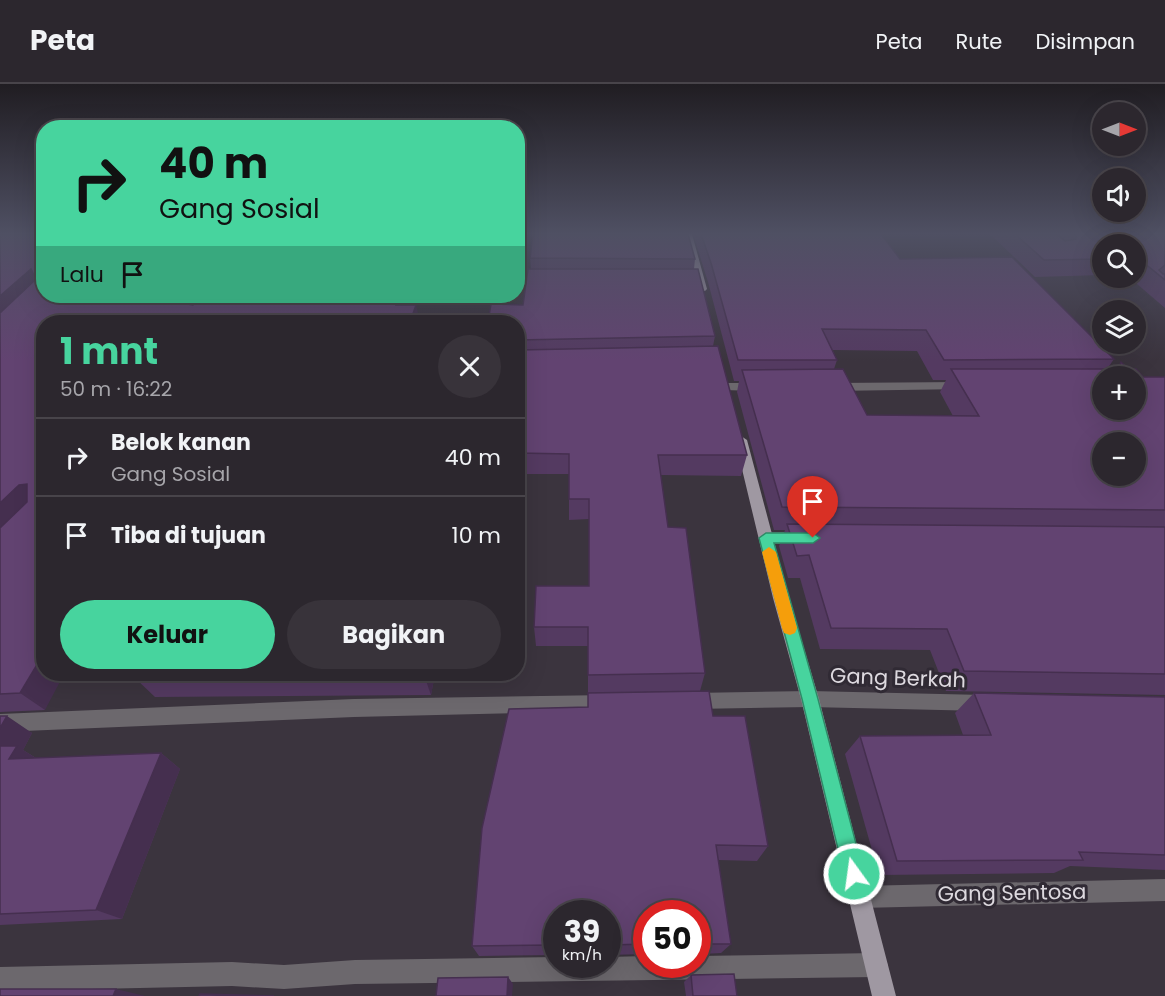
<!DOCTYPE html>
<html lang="id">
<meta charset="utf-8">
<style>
:root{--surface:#2c272e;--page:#38333a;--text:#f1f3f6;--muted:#a6a5aa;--line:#48444a;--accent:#47d49e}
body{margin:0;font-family:Poppins,sans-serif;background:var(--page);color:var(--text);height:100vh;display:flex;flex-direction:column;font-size:22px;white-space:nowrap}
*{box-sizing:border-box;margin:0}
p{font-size:20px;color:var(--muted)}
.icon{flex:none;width:33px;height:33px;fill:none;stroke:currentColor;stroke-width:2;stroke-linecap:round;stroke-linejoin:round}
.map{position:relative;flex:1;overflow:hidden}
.drawer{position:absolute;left:36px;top:231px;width:489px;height:366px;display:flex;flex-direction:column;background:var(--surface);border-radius:24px;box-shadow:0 6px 24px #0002,0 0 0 2px var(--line)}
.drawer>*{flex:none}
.banner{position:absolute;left:36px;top:36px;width:489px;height:183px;border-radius:24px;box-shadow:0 6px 24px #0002,0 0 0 2px var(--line);background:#47d49e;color:#111;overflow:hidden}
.needle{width:39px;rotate:90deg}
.fabs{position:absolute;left:1092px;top:18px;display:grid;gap:12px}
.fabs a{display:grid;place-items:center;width:54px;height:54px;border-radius:50%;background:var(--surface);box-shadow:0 6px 24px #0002,0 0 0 2px var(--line);font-size:30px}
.speed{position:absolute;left:543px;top:816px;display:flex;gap:12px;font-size:30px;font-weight:700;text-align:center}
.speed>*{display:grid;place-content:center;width:78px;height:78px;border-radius:50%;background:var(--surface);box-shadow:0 6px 24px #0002,0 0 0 2px var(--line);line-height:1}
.speed small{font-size:15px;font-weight:400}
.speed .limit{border:9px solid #d22;background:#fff;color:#111}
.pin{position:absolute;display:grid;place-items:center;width:51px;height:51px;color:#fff;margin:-62px -26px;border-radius:50% 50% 50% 0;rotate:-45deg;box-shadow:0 0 6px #0007}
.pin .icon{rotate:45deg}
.me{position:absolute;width:66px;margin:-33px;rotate:346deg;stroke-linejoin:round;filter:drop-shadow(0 0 4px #0008)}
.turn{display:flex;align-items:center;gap:21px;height:126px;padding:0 24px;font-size:27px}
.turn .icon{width:78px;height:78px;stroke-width:2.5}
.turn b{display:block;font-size:42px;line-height:51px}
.then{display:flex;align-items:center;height:57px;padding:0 24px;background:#0003;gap:12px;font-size:22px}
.round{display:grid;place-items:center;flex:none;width:63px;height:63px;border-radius:32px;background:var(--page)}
.overview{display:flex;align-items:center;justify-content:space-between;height:102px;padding:0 24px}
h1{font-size:36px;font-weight:700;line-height:45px;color:var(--accent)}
.button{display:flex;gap:12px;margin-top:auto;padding:12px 24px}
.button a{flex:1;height:69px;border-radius:36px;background:var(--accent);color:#111;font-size:24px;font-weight:700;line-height:69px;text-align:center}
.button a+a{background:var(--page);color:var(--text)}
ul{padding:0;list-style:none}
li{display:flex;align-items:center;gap:18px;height:78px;padding:0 24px;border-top:2px solid var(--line)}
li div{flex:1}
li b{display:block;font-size:22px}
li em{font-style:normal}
header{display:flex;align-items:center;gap:36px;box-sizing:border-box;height:84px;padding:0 30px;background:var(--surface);border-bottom:2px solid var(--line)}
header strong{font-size:28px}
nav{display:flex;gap:33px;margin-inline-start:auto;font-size:21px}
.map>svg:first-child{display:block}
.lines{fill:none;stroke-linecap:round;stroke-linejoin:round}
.minor{fill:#6c686d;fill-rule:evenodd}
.major{fill:#9f98a2;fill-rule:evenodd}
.wall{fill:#543a61;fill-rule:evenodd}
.shaded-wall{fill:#452f4f}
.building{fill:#624371;stroke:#452f4f;stroke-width:1.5;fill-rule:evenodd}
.route{fill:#47d49e;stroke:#2e8a67;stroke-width:1.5}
.slow{fill:#f59e0b}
.labels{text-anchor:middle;stroke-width:6;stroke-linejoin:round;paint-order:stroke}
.near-street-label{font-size:21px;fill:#ddd9df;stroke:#302a34}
</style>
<header>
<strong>Peta</strong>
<nav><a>Peta</a><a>Rute</a><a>Disimpan</a></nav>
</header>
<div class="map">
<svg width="1165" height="912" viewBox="0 0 1165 912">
<rect width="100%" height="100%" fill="#3b343e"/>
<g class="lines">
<g class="minor">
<path d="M 518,195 L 545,195 L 550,198 L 545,201 L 518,201 Z"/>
<path d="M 962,298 L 968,302 L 966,305 L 833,307 L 827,303 L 833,299 Z"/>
<path d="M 727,299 L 758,299 L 764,303 L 758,307 L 723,306 L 721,303 Z"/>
<path d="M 766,448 L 802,448 L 807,450 L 809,454 L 807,458 L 802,460 L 766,460 L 761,458 L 759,454 L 761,450 Z"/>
<path d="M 810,607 L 984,611 L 990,613 L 993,619 L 990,625 L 984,627 L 810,623 L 693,625 L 687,623 L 684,617 L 687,611 L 693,609 Z"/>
<path d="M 609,611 L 615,613 L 618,619 L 615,625 L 609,627 L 354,633 L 0,648 L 0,630 L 354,615 Z"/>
<path d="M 1165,795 L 1165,817 L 860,824 L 852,821 L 849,813 L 852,805 L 860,802 Z"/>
<path d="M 876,869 L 884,873 L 888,881 L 884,889 L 876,893 L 355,900 L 284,905 L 232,902 L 0,907 L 0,883 L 232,878 L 284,881 L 355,876 L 556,873 L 556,880 L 608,880 L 608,873 L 646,872 L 646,880 L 698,880 L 698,872 Z"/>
</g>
<g class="major">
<path d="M 684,150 L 692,150 L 707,205 L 705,207 L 697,205 Z"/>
<path d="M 741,352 L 747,356 L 789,514 L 819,615 L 896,912 L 872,912 L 801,615 L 773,514 L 735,356 Z"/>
</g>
</g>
<g class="wall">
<path d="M 0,150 L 44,212 L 410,212 L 407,221 L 44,238 L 45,626 L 0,628 Z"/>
<path d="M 693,150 L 881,150 L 900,175 L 1114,275 L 1107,285 L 1116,285 L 1121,278 L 1128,285 L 1143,293 L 1165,293 L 1165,611 L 946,607 L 930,566 L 820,565 L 800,494 L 788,494 L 779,462 L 785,446 L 774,446 L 737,308 L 739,297 L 734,297 L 708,198 ZM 832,266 L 917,267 L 933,296 L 946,296 L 940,308 L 953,332 L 867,331 L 834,285 L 837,276 Z"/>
<path d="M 990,150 L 1165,150 L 1165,224 L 1130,194 L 1136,194 L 1136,160 L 1102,160 L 1102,191 L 1035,193 Z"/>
<path d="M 530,174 L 695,175 L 694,185 L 715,252 L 713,262 L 747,371 L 741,392 L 661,391 L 668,443 L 705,589 L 700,607 L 588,609 L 588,562 L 536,562 L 534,543 L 589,502 L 589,435 L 569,436 L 569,390 L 518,390 L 518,238 L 523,221 L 531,185 Z"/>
<path d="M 139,590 L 435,590 L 431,611 L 155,613 L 136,595 Z"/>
<path d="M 974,609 L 1165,613 L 1165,786 L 1070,782 L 1054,789 L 879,791 L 845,670 L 860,652 L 963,651 L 955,629 Z"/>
<path d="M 0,632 L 32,649 L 23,666 L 36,674 L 161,669 L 180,685 L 122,835 L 0,841 Z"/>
<path d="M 713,632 L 768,762 L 757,777 L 718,776 L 731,860 L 721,869 L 703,870 L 698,876 L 698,830 L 646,830 L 646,872 L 646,870 L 608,871 L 608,872 L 608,830 L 556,830 L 556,872 L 556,871 L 479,872 L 472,862 Z"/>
<path d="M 691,891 L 737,912 L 686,912 L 684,898 Z"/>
</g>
<g class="shaded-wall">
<path d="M 31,185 L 44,203 L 0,245 L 0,212 Z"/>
<path d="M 187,212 L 213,212 L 191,238 L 181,219 Z"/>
<path d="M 399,212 L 410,212 L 401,238 L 396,221 Z"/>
<path d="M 416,221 L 420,238 L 410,238 Z"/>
<path d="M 27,400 L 44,418 L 0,460 L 0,419 L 19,401 Z"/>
<path d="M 44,569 L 44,590 L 64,590 L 45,626 L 20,609 Z"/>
<path d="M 425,590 L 435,590 L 431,611 L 425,594 Z"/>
<path d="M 7,632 L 32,649 L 23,666 L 42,678 L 9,675 L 0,668 L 0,644 Z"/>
<path d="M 161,669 L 180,685 L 122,835 L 96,826 Z"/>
<path d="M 508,893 L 513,900 L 512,912 L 507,912 Z"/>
<path d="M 116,905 L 145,912 L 113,912 Z"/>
</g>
<g class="building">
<path d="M 0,150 L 44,150 L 44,212 L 187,212 L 181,219 L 193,221 L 202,212 L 399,212 L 396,221 L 416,221 L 410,238 L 44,238 L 44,569 L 20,609 L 0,610 L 0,444 L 27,418 L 27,400 L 19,401 L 0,419 L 0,229 L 36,195 L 31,185 L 0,212 Z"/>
<path d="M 533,150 L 688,150 L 695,175 L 530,174 Z"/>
<path d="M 701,150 L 881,150 L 900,175 L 1012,173 L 1114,275 L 944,276 L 926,246 L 822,245 L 837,276 L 738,276 L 711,179 Z"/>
<path d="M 1015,150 L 1056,150 L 1065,157 L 1076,155 L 1076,152 L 1073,150 L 1165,150 L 1165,181 L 1159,186 L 1163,190 L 1165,190 L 1165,196 L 1138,174 L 1136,174 L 1136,160 L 1102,160 L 1102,175 L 1044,176 Z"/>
<path d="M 528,185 L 698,185 L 715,252 L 518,256 L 518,238 L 488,238 L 491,220 L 523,221 Z"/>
<path d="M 718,262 L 747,371 L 658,371 L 668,443 L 686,444 L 705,589 L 588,591 L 588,543 L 534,543 L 536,502 L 589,502 L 589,415 L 569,415 L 569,370 L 518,369 L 518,266 Z"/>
<path d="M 1121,278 L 1128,285 L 1136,285 L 1143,293 L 1165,293 L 1165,426 L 782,423 L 742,286 L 843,285 L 867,331 L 979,332 L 951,285 L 1119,285 ZM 1102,292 L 1136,292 L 1136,326 L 1102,326 ZM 1102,358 L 1136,358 L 1136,392 L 1102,392 Z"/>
<path d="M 787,440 L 1165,443 L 1165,590 L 964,587 L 947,545 L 831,544 L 809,471 L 797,472 Z"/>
<path d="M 139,590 L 425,590 L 425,594 L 136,595 Z"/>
<path d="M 709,607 L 713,632 L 745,632 L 768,762 L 716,761 L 731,860 L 706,860 L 704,868 L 698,868 L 698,830 L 646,830 L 646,860 L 610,861 L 608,868 L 608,830 L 556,830 L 556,868 L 554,861 L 472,862 L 482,744 L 509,625 L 588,623 L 588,609 Z"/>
<path d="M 974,609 L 1165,613 L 1165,771 L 1079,768 L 1083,776 L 897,777 L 860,652 L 991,651 Z"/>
<path d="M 0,632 L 7,632 L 0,644 Z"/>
<path d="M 0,662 L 17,662 L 9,675 L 161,669 L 96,826 L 0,830 Z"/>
<path d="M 734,890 L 737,912 L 693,912 L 691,891 Z"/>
<path d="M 508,893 L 507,912 L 436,912 L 438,894 Z"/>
<path d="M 0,905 L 116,905 L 113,912 L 0,912 Z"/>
<path d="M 200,910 L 274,912 L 199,912 Z"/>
</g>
<linearGradient id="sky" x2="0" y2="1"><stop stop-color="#201d22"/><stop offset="0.54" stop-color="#4f5063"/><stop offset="1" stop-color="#4f5063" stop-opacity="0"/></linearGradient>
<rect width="1165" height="277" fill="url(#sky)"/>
<path class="route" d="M 766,449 L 813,449 L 820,454 L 813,459 L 774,459 L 818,615 L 864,790 L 861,798 L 854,800 L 847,798 L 844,790 L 802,615 L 759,454 Z"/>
<path class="slow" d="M 769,463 L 776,468 L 797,544 L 795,549 L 790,551 L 784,549 L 782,544 L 762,468 Z"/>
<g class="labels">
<g class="near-street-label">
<text transform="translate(898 594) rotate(2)" y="7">Gang Berkah</text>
<text transform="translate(1012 809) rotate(-1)" y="7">Gang Sentosa</text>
</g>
</g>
</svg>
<div class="fabs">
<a><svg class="needle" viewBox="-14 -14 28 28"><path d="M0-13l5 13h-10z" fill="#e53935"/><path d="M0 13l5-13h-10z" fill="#a6a5aa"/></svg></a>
<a><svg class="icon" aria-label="sound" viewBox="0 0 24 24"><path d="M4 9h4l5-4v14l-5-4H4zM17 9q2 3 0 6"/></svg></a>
<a><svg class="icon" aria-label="search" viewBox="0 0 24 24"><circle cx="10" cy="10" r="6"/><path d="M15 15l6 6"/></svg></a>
<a><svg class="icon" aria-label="layers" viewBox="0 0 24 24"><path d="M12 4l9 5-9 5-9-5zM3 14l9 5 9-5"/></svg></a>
<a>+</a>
<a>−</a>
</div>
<div class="speed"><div>39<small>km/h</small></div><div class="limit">50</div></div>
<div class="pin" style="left:813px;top:454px;background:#d93025"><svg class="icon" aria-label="arrive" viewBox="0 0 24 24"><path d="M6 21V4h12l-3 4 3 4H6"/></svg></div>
<svg class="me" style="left:854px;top:790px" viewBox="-20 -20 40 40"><circle r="17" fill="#47d49e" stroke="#fff" stroke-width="3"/><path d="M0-11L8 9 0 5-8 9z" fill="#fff"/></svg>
<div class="banner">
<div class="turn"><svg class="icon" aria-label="right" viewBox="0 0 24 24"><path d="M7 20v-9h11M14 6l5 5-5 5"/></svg><div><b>40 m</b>Gang Sosial</div></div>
<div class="then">Lalu<svg class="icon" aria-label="arrive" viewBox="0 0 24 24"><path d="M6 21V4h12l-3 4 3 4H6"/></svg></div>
</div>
<section class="drawer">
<div class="overview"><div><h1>1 mnt</h1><p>50 m · 16:22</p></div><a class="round"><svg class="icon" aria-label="close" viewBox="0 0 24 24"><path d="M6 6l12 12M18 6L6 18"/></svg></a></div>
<ul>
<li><svg class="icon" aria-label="right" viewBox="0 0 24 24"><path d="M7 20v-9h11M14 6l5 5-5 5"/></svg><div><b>Belok kanan</b><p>Gang Sosial</p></div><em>40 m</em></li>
<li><svg class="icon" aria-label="arrive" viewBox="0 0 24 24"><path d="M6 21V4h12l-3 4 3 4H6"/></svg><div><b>Tiba di tujuan</b></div><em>10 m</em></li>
</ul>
<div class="button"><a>Keluar</a><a>Bagikan</a></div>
</section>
</div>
